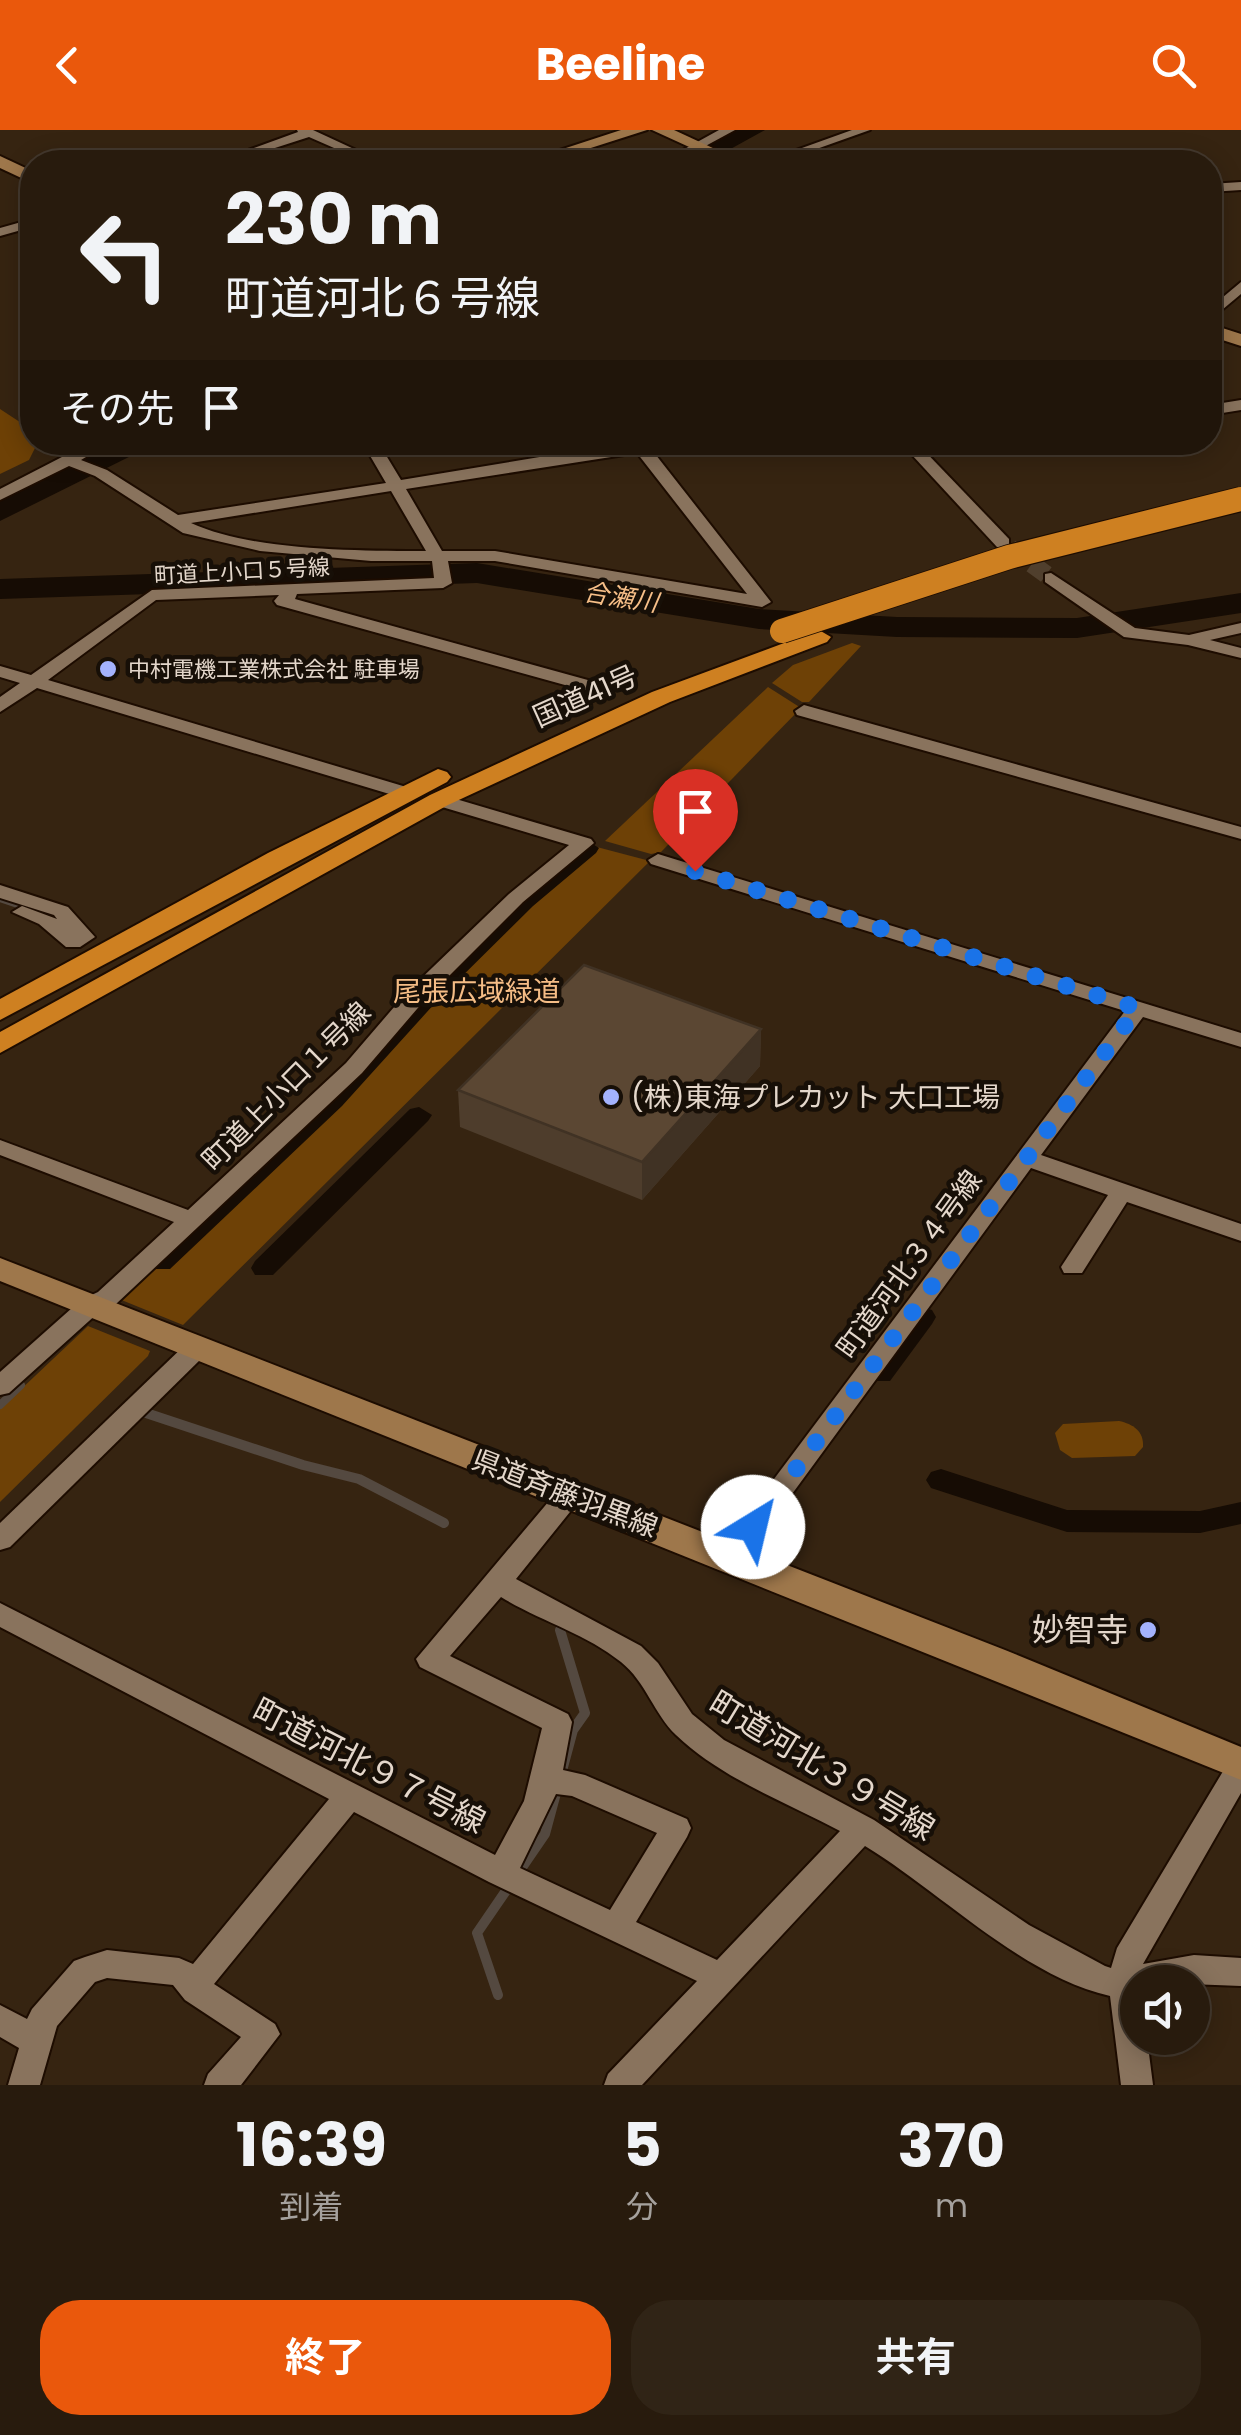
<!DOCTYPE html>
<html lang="ja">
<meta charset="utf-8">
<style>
:root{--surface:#281b0d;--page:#302416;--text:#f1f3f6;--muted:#a5a19d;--line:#44392e;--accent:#ea580c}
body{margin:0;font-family:Poppins,"Noto Sans JP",sans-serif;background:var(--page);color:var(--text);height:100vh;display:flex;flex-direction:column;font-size:38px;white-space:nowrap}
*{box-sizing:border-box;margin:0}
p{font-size:32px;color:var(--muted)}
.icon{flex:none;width:55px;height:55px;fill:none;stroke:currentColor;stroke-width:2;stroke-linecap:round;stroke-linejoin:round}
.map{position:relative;height:1955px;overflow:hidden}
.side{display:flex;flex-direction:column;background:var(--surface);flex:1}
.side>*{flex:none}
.guide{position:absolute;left:20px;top:20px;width:1202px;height:305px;border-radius:40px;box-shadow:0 5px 25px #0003,0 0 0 2px var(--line);background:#281b0d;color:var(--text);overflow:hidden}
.tools{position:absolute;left:1120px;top:1835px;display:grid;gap:20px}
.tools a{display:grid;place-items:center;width:90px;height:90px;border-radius:50%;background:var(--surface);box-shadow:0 5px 25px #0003,0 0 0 2px var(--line);font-size:50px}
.pin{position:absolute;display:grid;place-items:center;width:85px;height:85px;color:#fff;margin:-102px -42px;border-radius:50% 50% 50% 0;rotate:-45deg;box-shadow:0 0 10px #0007}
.pin .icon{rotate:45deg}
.me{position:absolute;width:110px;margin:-55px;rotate:36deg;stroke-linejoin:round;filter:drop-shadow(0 0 8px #0008)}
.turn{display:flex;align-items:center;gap:35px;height:210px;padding:0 40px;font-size:45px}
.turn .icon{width:130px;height:130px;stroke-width:2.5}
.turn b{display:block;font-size:70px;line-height:85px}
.then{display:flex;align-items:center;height:95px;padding:0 40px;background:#0003;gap:20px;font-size:38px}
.eta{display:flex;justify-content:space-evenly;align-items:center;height:170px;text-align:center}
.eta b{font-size:60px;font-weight:700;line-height:70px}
.action{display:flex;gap:20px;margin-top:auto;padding:20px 40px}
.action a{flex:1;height:115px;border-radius:40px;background:var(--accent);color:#fff;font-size:40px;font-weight:700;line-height:115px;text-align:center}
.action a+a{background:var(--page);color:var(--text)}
header{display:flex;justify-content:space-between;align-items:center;height:130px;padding:0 40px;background:var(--accent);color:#fff;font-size:45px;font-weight:700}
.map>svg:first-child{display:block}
.green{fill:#6e4106}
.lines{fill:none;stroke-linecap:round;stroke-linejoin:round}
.stream-far1{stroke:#544940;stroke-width:8}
.stream{stroke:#544940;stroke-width:10}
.canal{fill:#160c04;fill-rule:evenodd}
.river{fill:#160c04;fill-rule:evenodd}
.street-tunnel{stroke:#503f2d;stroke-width:18;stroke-dasharray:18 9;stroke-linecap:butt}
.street-casing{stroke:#1d0c00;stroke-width:4}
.secondary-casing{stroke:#1d0c00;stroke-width:4}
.highway-casing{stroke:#1d0c00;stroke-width:4}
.street{fill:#89735d;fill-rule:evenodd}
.secondary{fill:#9e774b;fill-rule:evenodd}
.highway{fill:#ce8021;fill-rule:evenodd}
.highway-bridge-casing{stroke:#1d0c00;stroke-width:26;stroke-linecap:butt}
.highway-bridge{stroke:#ce8021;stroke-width:24}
.wall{fill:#4e3d2c}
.shaded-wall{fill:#403224}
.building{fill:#5b4733;stroke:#403224;stroke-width:2.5}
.route{stroke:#1a73e8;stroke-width:18;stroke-dasharray:0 32.4}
.poi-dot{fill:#a3b2fd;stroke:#170f07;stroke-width:4}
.labels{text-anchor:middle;stroke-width:9;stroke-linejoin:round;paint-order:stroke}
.far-street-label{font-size:22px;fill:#e4d7cb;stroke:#170f07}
.far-poi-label{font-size:22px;fill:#e4d7cb;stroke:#170f07;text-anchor:start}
.far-water-label{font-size:25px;font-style:italic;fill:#f7bf88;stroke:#170f07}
.street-label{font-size:28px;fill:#e4d7cb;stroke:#170f07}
.park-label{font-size:28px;fill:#f5bd86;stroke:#170f07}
.poi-label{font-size:28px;fill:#e4d7cb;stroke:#170f07;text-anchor:start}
.near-poi-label{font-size:32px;fill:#e4d7cb;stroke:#170f07;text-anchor:end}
.near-street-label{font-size:32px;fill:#e4d7cb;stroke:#170f07}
</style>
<header><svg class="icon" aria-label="back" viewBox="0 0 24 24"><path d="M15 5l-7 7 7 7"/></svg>Beeline<svg class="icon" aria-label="search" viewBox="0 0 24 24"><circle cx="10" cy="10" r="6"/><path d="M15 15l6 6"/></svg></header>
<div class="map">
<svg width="1241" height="1955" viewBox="0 0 1241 1955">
<rect width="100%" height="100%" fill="#362411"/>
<g class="green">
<path d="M 0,279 L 32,300 L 32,312 L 37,314 L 29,330 L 0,344 Z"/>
<path d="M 852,513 L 861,516 L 809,572 L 802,572 L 772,553 L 793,535 Z"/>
<path d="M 768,557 L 801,578 L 661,722 L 651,724 L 605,711 Z"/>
<path d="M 593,716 L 650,731 L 183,1195 L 119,1169 L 334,971 L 386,918 L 429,867 L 527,770 Z"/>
<path d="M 88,1196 L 150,1221 L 148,1226 L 0,1372 L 0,1279 Z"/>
<path d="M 1119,1291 C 1133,1294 1144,1301 1143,1317 L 1135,1326 L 1072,1328 L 1060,1320 L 1055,1303 L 1063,1294 Z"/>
</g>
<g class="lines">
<g class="stream-far1">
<path d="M 0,768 L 53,786 L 59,793"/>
<path d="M 0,1275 L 21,1255"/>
</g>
<g class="stream">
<path d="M 146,1283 L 303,1335 L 359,1349 L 444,1393"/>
<path d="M 498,1865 L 477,1803 L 545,1704 L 573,1600 L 585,1583 L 560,1500"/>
</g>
<g class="canal">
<path d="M 588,711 L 599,718 L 596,723 L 533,776 L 436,872 L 342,976 L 170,1139 L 152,1139 L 148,1132 L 152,1125 C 209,1072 269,1020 324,964 C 410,878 486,792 580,713 Z"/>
<path d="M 419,977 L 432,985 L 428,991 L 273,1145 L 255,1145 L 251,1138 L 255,1131 L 410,979 Z"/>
<path d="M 922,1177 L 932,1180 L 936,1187 L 932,1194 L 890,1251 L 870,1251 L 866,1244 L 870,1237 L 912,1180 Z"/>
<path d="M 941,1339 L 1067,1380 L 1200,1381 L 1241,1372 L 1241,1394 L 1200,1403 L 1067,1402 L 931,1358 L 926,1350 L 931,1342 Z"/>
</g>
<g class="river">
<path d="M 735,0 L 765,0 L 707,32 L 677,32 Z"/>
<path d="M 113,312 L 151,312 L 147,318 L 0,391 L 0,370 Z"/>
<path d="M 477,433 L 759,479 L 897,487 L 1077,488 L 1241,463 L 1241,483 L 1077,508 L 897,507 L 759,499 L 477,453 L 0,469 L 0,449 Z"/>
</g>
<path class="street-tunnel" d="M 1010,418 L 1051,448"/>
<g class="street-casing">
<g id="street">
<path d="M 297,0 L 313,0 L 382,32 L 366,32 L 309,7 L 232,32 L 215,32 L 298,2 Z"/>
<path d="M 719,0 L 735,0 L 676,32 L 661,32 Z"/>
<path d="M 852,0 L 870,0 L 780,32 L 763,32 Z"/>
<path d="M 1241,52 L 1241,60 L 1210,62 L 1210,54 Z"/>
<path d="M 32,89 L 32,97 L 0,106 L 0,98 Z"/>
<path d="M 1241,152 L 1241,164 L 1210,190 L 1210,178 Z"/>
<path d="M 1241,270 L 1241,280 L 1210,285 L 1210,275 Z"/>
<path d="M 91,312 L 111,312 L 81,330 L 107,340 L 178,385 L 386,353 L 362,312 L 378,312 L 401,350 L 630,312 L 682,312 L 652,320 L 771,472 L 762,477 L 495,431 L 448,431 L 452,453 L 443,458 L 297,464 L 295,469 L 595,552 L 595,560 L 583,560 L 277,475 L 274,471 L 279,465 L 156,470 L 48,550 L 413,659 L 416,663 L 413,667 L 406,669 L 37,558 L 0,582 L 0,567 L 20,553 L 0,547 L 0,536 L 31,545 L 152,460 L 434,448 L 432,431 L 371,431 L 260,421 L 183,403 L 95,346 L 69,336 L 0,370 L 0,359 ZM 637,323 L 747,464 L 495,421 L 442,421 L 406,359 ZM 391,361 L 426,421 C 359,421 252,421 191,393 Z"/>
<path d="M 900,312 L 916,312 L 1009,409 L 1009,417 L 997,417 Z"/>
<path d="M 1051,443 L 1135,498 L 1189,505 L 1241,493 L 1241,503 L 1210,510 L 1241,518 L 1241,528 L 1188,515 L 1124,507 L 1045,452 L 1045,444 Z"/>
<path d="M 804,575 L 1241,697 L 1241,709 L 797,585 L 795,581 Z"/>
<path d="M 439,664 L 591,709 L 594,713 L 523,772 L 423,872 L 362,943 L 116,1174 L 99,1182 L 9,1263 L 0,1265 L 0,1242 L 81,1170 L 98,1162 L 174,1092 L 0,1025 L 0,1010 L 188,1080 L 346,933 L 407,862 L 509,764 L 569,715 L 432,674 L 429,670 L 432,666 Z"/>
<path d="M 658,724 L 1241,903 L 1241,917 L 1143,887 L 1041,1025 L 1241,1094 L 1241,1111 L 1127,1072 L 1082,1143 L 1064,1143 L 1061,1137 L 1108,1065 L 1031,1038 L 740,1435 L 730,1439 L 720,1435 L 716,1428 L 720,1421 L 1125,881 L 651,734 L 648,730 Z"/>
<path d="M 0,755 L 68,777 L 95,807 L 80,817 L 66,817 L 39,794 L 12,782 L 22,776 L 57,789 L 54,785 L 0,768 Z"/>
<path d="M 196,1210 L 205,1213 L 208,1219 L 205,1225 L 10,1417 L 0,1420 L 0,1393 L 187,1213 Z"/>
<path d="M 569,1355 L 578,1358 L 582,1365 L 578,1372 L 516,1449 L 641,1516 L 658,1533 L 692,1584 L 724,1610 L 874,1690 L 1029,1795 L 1105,1836 L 1111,1838 L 1117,1818 L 1231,1628 L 1241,1625 L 1241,1663 L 1143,1834 L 1194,1825 L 1241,1828 L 1241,1856 L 1138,1852 L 1138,1908 L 1147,1908 L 1153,1955 L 1121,1955 L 1110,1866 C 1022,1846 941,1762 865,1716 L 642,1955 L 604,1955 L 608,1944 L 697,1851 L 489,1752 L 354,1682 L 214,1854 L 275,1894 L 280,1904 L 241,1955 L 204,1955 L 208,1944 L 241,1907 L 185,1870 L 173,1855 L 107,1848 L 95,1852 L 57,1896 L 40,1955 L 8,1955 L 19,1918 L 0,1907 L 0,1875 L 27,1889 L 32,1879 L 74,1831 L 85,1827 L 107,1820 L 179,1828 L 193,1834 L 329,1669 L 0,1497 L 0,1473 L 495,1725 L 524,1671 L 542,1598 L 420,1537 L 416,1529 L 560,1358 ZM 501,1467 C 540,1491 585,1503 621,1532 C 646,1552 654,1584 676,1605 C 722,1649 786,1672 840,1701 L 717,1830 L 636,1792 L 687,1707 L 691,1698 L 687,1689 L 585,1645 L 563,1640 L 572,1592 L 568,1584 L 450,1526 ZM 556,1664 L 572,1666 L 657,1703 L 610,1780 L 520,1738 Z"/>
</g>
</g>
<g class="secondary-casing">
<g id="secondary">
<path d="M 621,0 L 647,0 L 547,32 L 523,32 Z"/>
<path d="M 652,0 L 674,0 L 743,32 L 722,32 Z"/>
<path d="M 0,26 L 32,41 L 32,53 L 0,38 Z"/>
<path d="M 1210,194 L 1241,204 L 1241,216 L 1210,206 Z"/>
<path d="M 0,1128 L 1005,1520 L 1241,1617 L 1241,1650 L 0,1151 Z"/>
</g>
</g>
<g class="highway-casing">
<g id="highway">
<path d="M 819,500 L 831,507 L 827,512 L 670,572 L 448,675 L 0,923 L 0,902 L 430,665 L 652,562 Z"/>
<path d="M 438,639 L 447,642 L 451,647 L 447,652 L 0,890 L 0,869 L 268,723 Z"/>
</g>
</g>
<use href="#street" class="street"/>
<use href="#secondary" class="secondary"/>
<use href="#highway" class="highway"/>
<g class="highway-bridge-casing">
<path id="highway-bridge" d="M 782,501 L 1009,427 L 1241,369"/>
</g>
<use href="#highway-bridge" class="highway-bridge"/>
</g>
<path class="wall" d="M 761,899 L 760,936 L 642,1070 L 460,997 L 458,960 Z"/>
<path class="shaded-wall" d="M 761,899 L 760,936 L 642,1070 L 642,1032 Z"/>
<path class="building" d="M 584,835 L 761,899 L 642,1032 L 458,960 Z"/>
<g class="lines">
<path class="route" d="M 695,741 L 1138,878 L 753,1397"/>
</g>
<g class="poi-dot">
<circle cx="108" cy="539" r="10"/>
<circle cx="611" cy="967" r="10"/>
<circle cx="1148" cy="1500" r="10"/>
</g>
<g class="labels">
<g class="far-street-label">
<text transform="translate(242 441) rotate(-3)" y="8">町道上小口５号線</text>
</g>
<g class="far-poi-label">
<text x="128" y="547">中村電機工業株式会社 駐車場</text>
</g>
<g class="far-water-label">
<text transform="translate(621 467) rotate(9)" y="9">合瀬川</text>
</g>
<g class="street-label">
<text transform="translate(585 566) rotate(-24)" y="10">国道41号</text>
<text transform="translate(286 956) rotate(-45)" y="10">町道上小口１号線</text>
<text transform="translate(909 1134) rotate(-54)" y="10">町道河北３４号線</text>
<text transform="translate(565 1363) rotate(21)" y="10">県道斉藤羽黒線</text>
</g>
<g class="park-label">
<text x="477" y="871">尾張広域緑道</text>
</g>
<g class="poi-label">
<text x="631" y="977">(株)東海プレカット 大口工場</text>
</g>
<g class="near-poi-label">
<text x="1128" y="1511">妙智寺</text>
</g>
<g class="near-street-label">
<text transform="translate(369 1636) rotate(27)" y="11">町道河北９７号線</text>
<text transform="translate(822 1636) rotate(31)" y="11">町道河北３９号線</text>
</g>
</g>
</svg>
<div class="tools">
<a><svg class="icon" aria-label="sound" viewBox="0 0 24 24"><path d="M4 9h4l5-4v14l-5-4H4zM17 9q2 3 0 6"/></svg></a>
</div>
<div class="pin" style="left:695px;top:741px;background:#d93025"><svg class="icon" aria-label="arrive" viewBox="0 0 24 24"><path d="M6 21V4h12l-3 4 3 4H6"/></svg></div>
<svg class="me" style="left:753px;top:1397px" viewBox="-20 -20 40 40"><circle r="19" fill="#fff"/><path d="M0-13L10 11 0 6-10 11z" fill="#1a73e8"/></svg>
<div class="guide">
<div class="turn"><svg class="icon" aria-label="left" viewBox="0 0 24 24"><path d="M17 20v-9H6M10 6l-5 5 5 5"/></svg><div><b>230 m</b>町道河北６号線</div></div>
<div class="then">その先<svg class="icon" aria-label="arrive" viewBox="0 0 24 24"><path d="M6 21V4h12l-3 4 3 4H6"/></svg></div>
</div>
</div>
<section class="side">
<div class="eta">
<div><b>16:39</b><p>到着</p></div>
<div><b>5</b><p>分</p></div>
<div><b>370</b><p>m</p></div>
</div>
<div class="action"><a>終了</a><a>共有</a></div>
</section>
